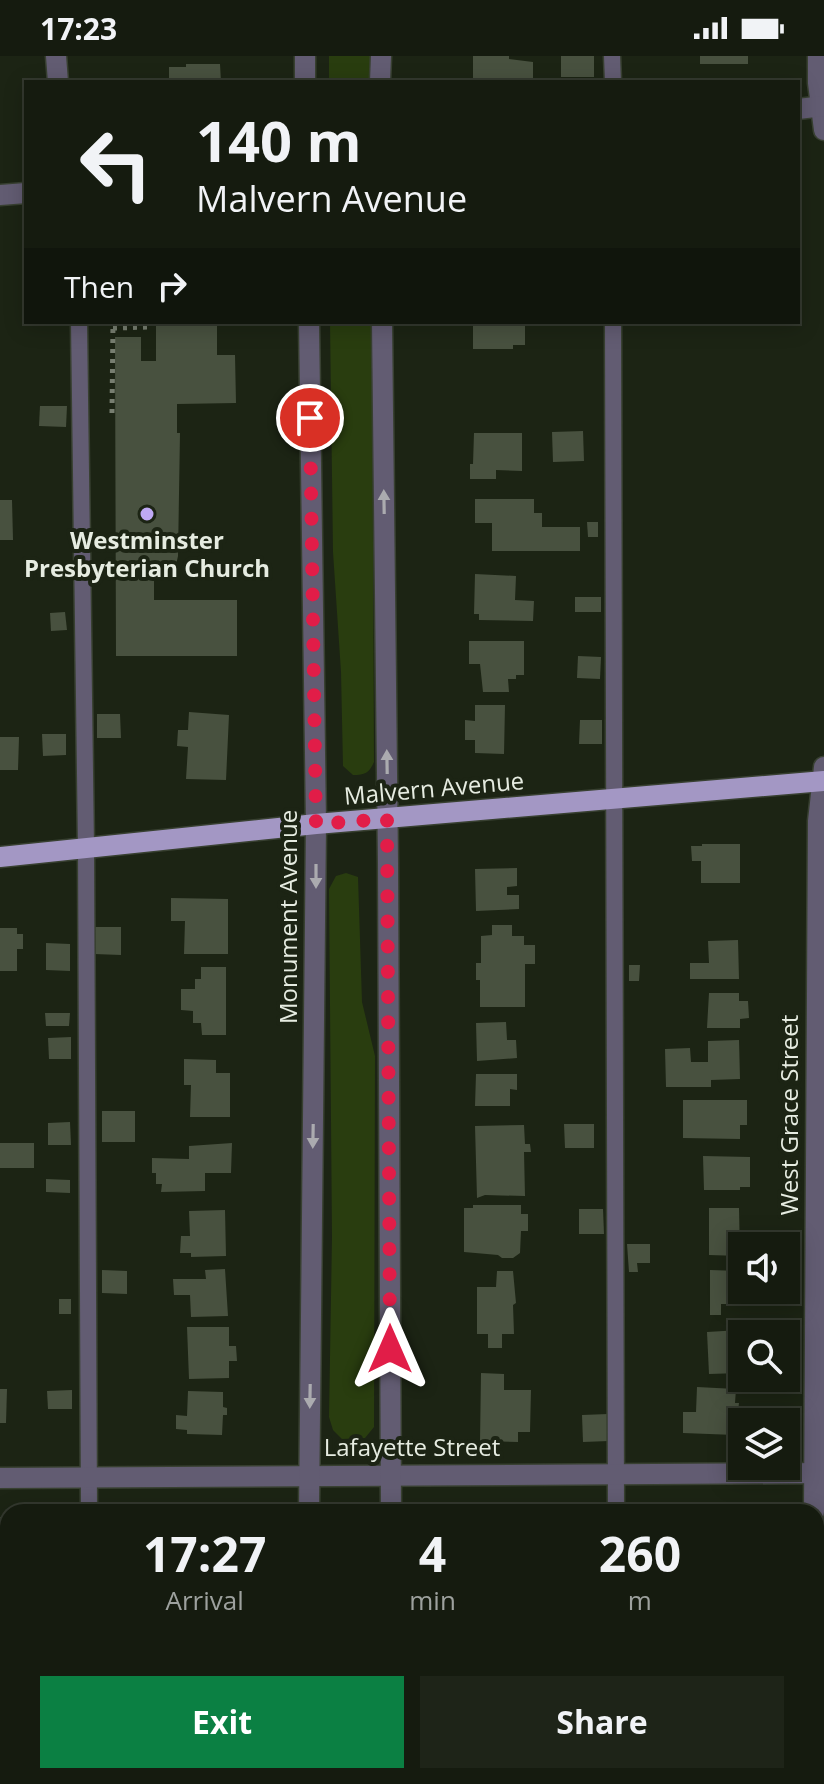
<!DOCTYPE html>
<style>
:root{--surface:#151b0f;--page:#1e2418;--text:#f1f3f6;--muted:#9da19e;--line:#34392f;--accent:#0b8043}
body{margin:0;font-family:"Open Sans",sans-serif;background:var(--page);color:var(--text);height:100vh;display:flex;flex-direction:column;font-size:30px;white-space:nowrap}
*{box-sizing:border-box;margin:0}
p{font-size:26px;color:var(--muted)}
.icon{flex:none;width:44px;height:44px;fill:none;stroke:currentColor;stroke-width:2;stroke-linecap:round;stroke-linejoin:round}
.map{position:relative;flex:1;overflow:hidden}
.side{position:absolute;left:0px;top:1448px;width:824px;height:280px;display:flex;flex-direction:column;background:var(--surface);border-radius:24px 24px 0 0;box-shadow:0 4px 20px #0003,0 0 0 2px var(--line)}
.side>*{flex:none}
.banner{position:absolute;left:24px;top:24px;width:776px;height:244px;border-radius:0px;box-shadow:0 4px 20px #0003,0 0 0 2px var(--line);background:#151b0f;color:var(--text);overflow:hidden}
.tools{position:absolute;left:728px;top:1176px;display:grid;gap:16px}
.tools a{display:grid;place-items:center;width:72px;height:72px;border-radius:0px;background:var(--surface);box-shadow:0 4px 20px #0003,0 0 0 2px var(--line);font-size:40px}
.pin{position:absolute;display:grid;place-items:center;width:68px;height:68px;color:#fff;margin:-34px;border:4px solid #fff;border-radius:50%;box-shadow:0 2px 8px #0007}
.me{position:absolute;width:88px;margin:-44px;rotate:0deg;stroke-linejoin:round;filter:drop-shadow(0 0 6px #0008)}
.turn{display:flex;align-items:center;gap:28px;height:168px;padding:0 40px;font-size:36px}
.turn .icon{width:104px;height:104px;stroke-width:2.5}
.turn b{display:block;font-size:56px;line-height:68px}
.then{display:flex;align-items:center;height:76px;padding:0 40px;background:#0003;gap:16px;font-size:30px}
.eta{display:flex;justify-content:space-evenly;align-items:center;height:136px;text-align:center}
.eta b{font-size:48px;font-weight:700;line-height:56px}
.button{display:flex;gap:16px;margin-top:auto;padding:16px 40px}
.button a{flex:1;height:92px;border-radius:0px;background:var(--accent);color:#fff;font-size:32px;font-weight:700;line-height:92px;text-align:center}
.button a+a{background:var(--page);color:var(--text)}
.status{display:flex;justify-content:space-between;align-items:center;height:56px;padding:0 40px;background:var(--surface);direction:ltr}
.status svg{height:22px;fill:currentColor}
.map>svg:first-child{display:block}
.green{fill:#293d0f}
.building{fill:#48513f}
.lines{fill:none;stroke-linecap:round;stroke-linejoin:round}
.service-casing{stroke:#384031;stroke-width:19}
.minor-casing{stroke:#384031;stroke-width:23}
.tertiary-casing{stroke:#384031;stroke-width:23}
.primary-casing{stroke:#384031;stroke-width:23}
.path{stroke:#777e70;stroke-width:5;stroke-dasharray:4 6;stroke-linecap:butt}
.service{stroke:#625c72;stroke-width:16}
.minor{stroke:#625c72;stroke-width:20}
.tertiary{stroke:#625c72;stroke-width:20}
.primary{stroke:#a397c4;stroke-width:20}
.oneway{fill:#ababaf}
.route{stroke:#e11d48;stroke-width:14;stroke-dasharray:0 25.2}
.poi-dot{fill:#bfa9f4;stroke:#1c2414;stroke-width:3}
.labels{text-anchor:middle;stroke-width:8;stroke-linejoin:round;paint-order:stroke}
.poi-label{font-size:24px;font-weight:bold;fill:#e6ece1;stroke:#1c2414}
.street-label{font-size:24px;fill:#e6ece1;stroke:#1c2414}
</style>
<div class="status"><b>17:23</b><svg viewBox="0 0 49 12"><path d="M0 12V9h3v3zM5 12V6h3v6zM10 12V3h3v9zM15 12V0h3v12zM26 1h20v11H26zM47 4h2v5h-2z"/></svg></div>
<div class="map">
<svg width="824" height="1728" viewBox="0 0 824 1728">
<rect width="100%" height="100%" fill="#1c2414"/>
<g class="green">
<rect x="329" y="0" width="42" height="26"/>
<path d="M 330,266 L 372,266 L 374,706 C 369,717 365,719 353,719 L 343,710 L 341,616 L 333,496 Z"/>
<path d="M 346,817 L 358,821 L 362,946 L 375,1000 L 374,1371 L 365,1382 L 342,1383 L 333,1374 L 329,1361 L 332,1181 L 329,833 L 336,820 Z"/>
</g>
<g class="building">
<path d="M 473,0 L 509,0 L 509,3 L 533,6 L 533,26 L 473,26 Z"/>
<rect x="561" y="0" width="33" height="21"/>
<rect x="700" y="0" width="48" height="8"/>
<path d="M 186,8 L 220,8 L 221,26 L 169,26 L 169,11 L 186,11 Z"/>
<path d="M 156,266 L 217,266 L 217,299 L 235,299 L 236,347 L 177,348 L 177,377 L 180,377 L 178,500 L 176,509 L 154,509 L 154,544 L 237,544 L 237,600 L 116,600 L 115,281 L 141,281 L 141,305 L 156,305 Z"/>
<path d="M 473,266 L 514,266 L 514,270 L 525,270 L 525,289 L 513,289 L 513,293 L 473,293 Z"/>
<path d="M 40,350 L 67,350 L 66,371 L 39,370 Z"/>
<path d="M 583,375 L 584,405 L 553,406 L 552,376 Z"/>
<path d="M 474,377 L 522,377 L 522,415 L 496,414 L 496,423 L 470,423 L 470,408 L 473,408 Z"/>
<path d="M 475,443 L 534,443 L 534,457 L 542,457 L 542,471 L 580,471 L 580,495 L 492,495 L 492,467 L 475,467 Z"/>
<path d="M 0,444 L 12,444 L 13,484 L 0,484 Z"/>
<path d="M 587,466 L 598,466 L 598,481 L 588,481 Z"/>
<path d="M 475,518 L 516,520 L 515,544 L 534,545 L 533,565 L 479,564 L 479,558 L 474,558 Z"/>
<rect x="575" y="541" width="26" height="15"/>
<path d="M 65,556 L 67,574 L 51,575 L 50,557 Z"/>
<path d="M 469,585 L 524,585 L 524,619 L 516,619 L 516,623 L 508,623 L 509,636 L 483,636 L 480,608 L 469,608 Z"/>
<path d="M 578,600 L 601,601 L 600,623 L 577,622 Z"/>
<path d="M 475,649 L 505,649 L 504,698 L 475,697 L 475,684 L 465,684 L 465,664 L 475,665 Z"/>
<path d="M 189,656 L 229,659 L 226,724 L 186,723 L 188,691 L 177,690 L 178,674 L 188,674 Z"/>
<path d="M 97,658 L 120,658 L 121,682 L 97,682 Z"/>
<path d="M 580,664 L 602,664 L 602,688 L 579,688 Z"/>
<path d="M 42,678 L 66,678 L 66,699 L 43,700 Z"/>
<path d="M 0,681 L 19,681 L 18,714 L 0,714 Z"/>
<path d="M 702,788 L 740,788 L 740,827 L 701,827 L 701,805 L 692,805 L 691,790 L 702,790 Z"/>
<path d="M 517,812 L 517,830 L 507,831 L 507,839 L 519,839 L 519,853 L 476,855 L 475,813 Z"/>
<path d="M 171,842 L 228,843 L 228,898 L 184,898 L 185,865 L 171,865 Z"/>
<path d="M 492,869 L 512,869 L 512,880 L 524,880 L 524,889 L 535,889 L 535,908 L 525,908 L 525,951 L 480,951 L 480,924 L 476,924 L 476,907 L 481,907 L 481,880 L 492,879 Z"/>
<path d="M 94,871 L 121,871 L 121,899 L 94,898 Z"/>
<path d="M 0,872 L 17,872 L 17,878 L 23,878 L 23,893 L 17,893 L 17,915 L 0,915 Z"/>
<path d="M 738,884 L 739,923 L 690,923 L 690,907 L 709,907 L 708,885 Z"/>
<path d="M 46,887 L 70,888 L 70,915 L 46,914 Z"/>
<path d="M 629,909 L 640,909 L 639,925 L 629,925 Z"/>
<path d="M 201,911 L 226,911 L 226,979 L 202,979 L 201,967 L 193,967 L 193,955 L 181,954 L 181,933 L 195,933 L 195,923 L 201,923 Z"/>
<path d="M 709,937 L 739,937 L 739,945 L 748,945 L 749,962 L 740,963 L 740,972 L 707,972 Z"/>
<path d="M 45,957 L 70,957 L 69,970 L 46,970 Z"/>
<path d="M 506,966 L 507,984 L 516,984 L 517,1002 L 477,1005 L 476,967 Z"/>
<path d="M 71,981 L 71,1003 L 49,1003 L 48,982 Z"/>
<path d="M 739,984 L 740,1023 L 711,1024 L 711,1031 L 666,1031 L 665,993 L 690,992 L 691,1006 L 708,1006 L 708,985 Z"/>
<path d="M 184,1003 L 216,1004 L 216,1017 L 230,1017 L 230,1061 L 190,1061 L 191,1029 L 184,1029 Z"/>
<path d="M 476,1018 L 517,1018 L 517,1034 L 510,1033 L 510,1050 L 475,1050 Z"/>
<path d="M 683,1044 L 747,1044 L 747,1069 L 740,1069 L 740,1083 L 683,1082 Z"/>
<rect x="102" y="1055" width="33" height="31"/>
<path d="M 70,1066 L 71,1089 L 48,1089 L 48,1067 Z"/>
<path d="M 564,1068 L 594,1068 L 594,1092 L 565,1092 Z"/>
<path d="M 524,1069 L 525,1088 L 530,1088 L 531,1096 L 524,1096 L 525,1140 L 485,1139 L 477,1142 L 475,1070 Z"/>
<rect x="0" y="1087" width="34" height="25"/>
<path d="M 232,1087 L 231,1117 L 205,1117 L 205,1135 L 161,1136 L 162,1128 L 156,1128 L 156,1117 L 152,1117 L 152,1102 L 189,1103 L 189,1090 Z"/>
<path d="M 703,1100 L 750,1101 L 750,1131 L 740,1131 L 740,1134 L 704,1134 Z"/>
<path d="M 46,1123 L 70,1124 L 70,1137 L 46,1136 Z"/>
<path d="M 473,1149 L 521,1149 L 521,1158 L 528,1158 L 528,1175 L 521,1175 L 520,1197 L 513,1202 L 502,1202 L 498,1199 L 464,1196 L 464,1152 L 473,1152 Z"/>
<path d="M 709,1152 L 739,1152 L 740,1200 L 709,1199 Z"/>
<path d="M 579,1153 L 603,1153 L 604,1178 L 579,1178 Z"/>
<path d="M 225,1154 L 226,1200 L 191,1201 L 191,1197 L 180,1197 L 181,1180 L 190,1180 L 189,1155 Z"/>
<path d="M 627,1188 L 650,1188 L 650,1207 L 637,1207 L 638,1216 L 629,1216 Z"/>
<path d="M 225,1213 L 228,1260 L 191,1261 L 190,1239 L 174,1239 L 173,1223 L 206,1223 L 205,1214 Z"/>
<path d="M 102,1214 L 127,1215 L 127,1238 L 102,1237 Z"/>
<path d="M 710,1214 L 740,1215 L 739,1248 L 721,1248 L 721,1259 L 710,1259 Z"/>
<path d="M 497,1215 L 513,1215 L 516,1247 L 513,1249 L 514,1278 L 502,1278 L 502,1292 L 488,1292 L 488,1278 L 477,1278 L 477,1231 L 496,1231 Z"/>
<rect x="59" y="1243" width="12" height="15"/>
<path d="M 187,1271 L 229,1271 L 229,1290 L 236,1290 L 237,1305 L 229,1305 L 229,1322 L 189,1323 Z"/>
<path d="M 740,1274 L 741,1317 L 709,1318 L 707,1276 Z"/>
<path d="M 481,1317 L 504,1318 L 504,1334 L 531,1334 L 530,1376 L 518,1376 L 518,1386 L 480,1385 Z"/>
<path d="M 697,1331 L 736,1333 L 735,1347 L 739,1347 L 735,1379 L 683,1377 L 683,1356 L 696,1356 Z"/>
<path d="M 0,1333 L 7,1333 L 6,1367 L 0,1367 Z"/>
<path d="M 72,1334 L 72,1353 L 48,1353 L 47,1335 Z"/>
<path d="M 188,1335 L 223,1336 L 223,1351 L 227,1352 L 227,1359 L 223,1359 L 222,1379 L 187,1378 L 187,1374 L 176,1373 L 176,1359 L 187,1360 Z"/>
<path d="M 608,1358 L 609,1385 L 583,1386 L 582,1359 Z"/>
<rect x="0" y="1461" width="8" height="40"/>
<rect x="0" y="1698" width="8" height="21"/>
<path d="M 52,1720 L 73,1720 L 73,1728 L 51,1728 Z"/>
<rect x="99" y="1720" width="24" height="8"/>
<rect x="189" y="1720" width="37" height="8"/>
<rect x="477" y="1720" width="57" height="8"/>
</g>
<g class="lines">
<g class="service-casing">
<g id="service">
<path d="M 612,0 L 613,26"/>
<path d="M 79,266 L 86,792 L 89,1456"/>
<path d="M 613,266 L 616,1456"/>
<path d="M 617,1720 L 617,1728"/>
<path d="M 88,1728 L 89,1720"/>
</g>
</g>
<g class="minor-casing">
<g id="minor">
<path d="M 56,0 L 58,26"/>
<path d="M 818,0 L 818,27 L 824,74"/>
<path d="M 798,53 L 824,50"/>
<path d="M 0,139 L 26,137"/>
<path d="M 0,1422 L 824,1417"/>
<path d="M 814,1456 L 818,765 L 824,711"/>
<path d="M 816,1618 L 817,1728"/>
</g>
</g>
<g class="tertiary-casing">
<g id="tertiary">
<path d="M 305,0 L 305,26"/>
<path d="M 380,26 L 381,0"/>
<path d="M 309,266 L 316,768 L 309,1456"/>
<path d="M 382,266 L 388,807 L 391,1456"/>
<path d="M 392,1720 L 392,1728"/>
<path d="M 308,1728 L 308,1720"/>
</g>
</g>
<g class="primary-casing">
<path id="primary" d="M 0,801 L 316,768 L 824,725"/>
</g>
<g class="path">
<path d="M 113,272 L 151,271 L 151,266"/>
<path d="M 112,357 L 113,266"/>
</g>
<use href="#service" class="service"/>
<use href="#minor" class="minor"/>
<use href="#tertiary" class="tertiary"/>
<use href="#primary" class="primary"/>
</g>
<defs><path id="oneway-solid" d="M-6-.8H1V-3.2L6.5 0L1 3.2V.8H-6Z" transform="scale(2)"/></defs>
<g class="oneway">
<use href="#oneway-solid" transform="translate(384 446) rotate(-91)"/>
<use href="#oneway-solid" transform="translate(387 706) rotate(-91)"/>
<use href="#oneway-solid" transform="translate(316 820) rotate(90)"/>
<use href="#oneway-solid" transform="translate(313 1080) rotate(91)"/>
<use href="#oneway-solid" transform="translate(310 1340) rotate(91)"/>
</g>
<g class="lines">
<path class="route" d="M 310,362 L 316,768 L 387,763 L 390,1293"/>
</g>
<circle class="poi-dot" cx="147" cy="458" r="8"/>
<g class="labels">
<g class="poi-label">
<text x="147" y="493">Westminster<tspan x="147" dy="28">Presbyterian Church</tspan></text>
</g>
<g class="street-label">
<text transform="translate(434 733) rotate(-5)" y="8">Malvern Avenue</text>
<text transform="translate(289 861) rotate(-90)" y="8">Monument Avenue</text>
<text transform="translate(790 1059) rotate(-90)" y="8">West Grace Street</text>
<text x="412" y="1400">Lafayette Street</text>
</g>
</g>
</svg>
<div class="tools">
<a><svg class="icon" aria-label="sound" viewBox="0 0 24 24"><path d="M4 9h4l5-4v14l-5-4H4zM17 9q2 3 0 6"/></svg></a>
<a><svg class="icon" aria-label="search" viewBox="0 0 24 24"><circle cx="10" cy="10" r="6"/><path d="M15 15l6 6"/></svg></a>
<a><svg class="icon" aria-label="layers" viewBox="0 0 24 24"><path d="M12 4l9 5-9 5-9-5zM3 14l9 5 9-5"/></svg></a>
</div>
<div class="pin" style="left:310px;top:362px;background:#d93025"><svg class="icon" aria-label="arrive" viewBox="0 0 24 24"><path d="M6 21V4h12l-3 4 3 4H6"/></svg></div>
<svg class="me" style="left:390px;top:1293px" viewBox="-20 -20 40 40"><path d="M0-17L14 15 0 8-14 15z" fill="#e11d48" stroke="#fff" stroke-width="4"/></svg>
<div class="banner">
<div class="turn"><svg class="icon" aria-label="left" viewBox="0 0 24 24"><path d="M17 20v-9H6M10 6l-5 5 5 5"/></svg><div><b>140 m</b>Malvern Avenue</div></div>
<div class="then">Then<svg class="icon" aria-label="right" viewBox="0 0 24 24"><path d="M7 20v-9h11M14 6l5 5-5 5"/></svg></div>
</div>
<section class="side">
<div class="eta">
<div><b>17:27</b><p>Arrival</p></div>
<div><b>4</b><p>min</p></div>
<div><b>260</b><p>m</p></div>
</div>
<div class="button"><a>Exit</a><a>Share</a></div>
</section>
</div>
